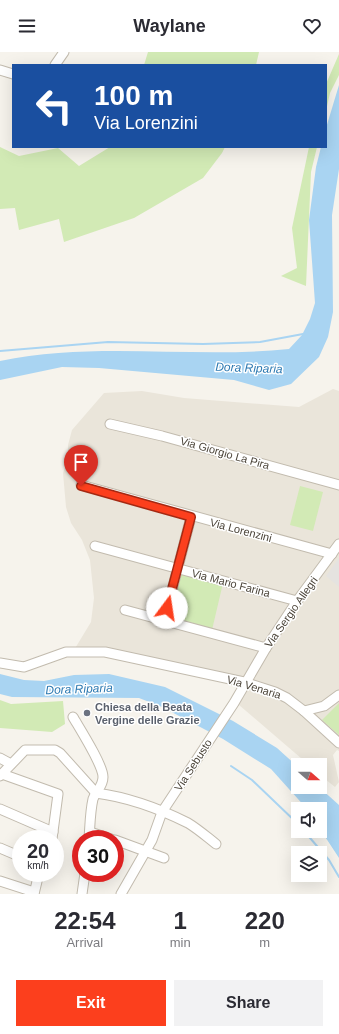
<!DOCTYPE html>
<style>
:root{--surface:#fff;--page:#f2f2f3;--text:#2b2b33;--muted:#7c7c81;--accent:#fc3f1d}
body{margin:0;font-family:Helvetica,sans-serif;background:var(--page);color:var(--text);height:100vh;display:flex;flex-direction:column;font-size:15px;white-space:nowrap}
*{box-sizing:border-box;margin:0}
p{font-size:13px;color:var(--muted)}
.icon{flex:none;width:22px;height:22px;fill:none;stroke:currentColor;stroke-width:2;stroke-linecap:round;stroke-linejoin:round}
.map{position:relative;height:842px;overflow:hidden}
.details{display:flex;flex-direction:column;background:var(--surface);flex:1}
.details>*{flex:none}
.guide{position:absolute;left:12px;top:12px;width:315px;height:84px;border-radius:0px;box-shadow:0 4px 16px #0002;background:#1a4fa0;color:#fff;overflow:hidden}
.needle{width:26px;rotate:110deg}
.controls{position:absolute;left:291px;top:706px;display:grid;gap:8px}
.controls a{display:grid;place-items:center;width:36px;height:36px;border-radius:0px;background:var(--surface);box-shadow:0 4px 16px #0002;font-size:20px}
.speed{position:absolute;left:12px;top:778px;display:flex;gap:8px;font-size:20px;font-weight:700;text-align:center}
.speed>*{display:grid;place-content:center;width:52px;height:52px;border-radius:50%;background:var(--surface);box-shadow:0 4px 16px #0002;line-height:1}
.speed small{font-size:10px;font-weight:400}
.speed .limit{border:6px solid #d22;background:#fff;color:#111}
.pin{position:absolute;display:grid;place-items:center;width:34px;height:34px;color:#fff;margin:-41px -17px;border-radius:50% 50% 50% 0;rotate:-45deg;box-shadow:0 0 4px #0007}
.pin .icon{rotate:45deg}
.me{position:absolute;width:44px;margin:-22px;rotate:14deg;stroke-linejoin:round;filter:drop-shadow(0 0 3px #0008)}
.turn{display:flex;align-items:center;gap:14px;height:84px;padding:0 16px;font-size:18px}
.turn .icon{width:52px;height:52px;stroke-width:2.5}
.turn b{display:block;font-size:28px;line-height:34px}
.eta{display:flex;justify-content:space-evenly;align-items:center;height:68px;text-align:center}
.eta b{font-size:24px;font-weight:700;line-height:28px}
.cta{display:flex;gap:8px;margin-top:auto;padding:8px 16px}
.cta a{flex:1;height:46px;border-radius:0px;background:var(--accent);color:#fff;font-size:16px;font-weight:700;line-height:46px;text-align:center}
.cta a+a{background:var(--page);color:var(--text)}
header{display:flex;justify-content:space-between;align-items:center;height:52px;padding:0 16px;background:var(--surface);font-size:18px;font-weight:700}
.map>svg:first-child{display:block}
.residential{fill:#eae5da}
.green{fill:#d2eab5}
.parking{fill:#e5e3e0}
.water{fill:#a9d4f2}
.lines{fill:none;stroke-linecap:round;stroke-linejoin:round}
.stream{stroke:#a9d4f2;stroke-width:2}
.minor-casing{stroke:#c2bbae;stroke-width:11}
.minor{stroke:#fff;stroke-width:9}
.route-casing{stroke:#a42913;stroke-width:10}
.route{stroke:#fc3f1d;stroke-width:7}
.worship-dot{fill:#6b7280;stroke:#fff;stroke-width:1.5}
.labels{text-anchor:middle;stroke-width:3;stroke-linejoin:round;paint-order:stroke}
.street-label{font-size:11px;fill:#4b4439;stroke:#fff}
.worship-label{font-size:11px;font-weight:bold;fill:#5b616d;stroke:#fff;text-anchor:start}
.water-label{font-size:12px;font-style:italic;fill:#2e7ab2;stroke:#fff}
</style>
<header><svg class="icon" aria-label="menu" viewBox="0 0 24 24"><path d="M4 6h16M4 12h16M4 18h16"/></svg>Waylane<svg class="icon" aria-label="heart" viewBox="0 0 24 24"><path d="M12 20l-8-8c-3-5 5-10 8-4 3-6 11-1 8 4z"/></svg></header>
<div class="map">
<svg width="339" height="842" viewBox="0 0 339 842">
<rect width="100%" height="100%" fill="#f6f3ec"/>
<path class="residential" d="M 333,337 L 339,339 L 339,699 L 337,698 L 333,703 L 339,730 L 335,735 L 320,723 L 320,713 L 309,713 L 239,653 L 247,635 L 104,604 L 71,603 L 91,570 L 94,546 L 90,508 L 82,488 L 71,471 L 66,455 L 63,421 L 68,408 L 68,393 L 72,378 L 104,341 L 142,339 L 184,346 L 299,355 Z"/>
<g class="green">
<path d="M 148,0 L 259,0 L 256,13 L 144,13 Z"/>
<path d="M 339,2 L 339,23 L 330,41 L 326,59 L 326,32 Z"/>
<path d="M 0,95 L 19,104 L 58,96 L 79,114 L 110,95 L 225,95 L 222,101 L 203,126 L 134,166 L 64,190 L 59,167 L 19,178 L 15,156 L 0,157 Z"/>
<path d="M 309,95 L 317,95 L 311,120 L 306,234 L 281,224 L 297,216 L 292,176 Z"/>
<path d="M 300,434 L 323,440 L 313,479 L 290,473 Z"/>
<path d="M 181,520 L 223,531 L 212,578 L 169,567 Z"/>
<path d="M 0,648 L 11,652 L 63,649 L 65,672 L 52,680 L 0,676 Z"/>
<path d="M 339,651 L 339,683 L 322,668 Z"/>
</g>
<path class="parking" d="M 339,506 L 339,535 L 326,524 Z"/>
<g class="water">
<path d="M 339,33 L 339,117 L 332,163 L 333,260 L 328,285 L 319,305 L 291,332 L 269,338 L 234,328 L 99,316 L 62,315 L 0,328 L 0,309 C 95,289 193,307 289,297 L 302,283 L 310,267 L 315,251 L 309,168 L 316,115 L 321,95 L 326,95 L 326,76 Z"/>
<path d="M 0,622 L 24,628 L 44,629 L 74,623 L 109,622 L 165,635 L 233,669 L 277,696 L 298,715 L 298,735 L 319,735 L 339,753 L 339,806 L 320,777 L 320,757 L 307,757 L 271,717 L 223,687 L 162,655 L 139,646 L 12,645 L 0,642 Z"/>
</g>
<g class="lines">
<g class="stream">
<path d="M 0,299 L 108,290 L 203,292 L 260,290 L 303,282"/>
<path d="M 231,714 L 252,728 L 298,772"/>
<path d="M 304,779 L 329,808 L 339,825"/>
</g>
<g class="minor-casing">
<g id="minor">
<path d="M 55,13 L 64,0"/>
<path d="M 0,18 L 13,22"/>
<path d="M 110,372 L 162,384 L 339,433"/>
<path d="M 81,433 L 332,502"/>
<path d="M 95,494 L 297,549"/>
<path d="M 125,558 L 266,596"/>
<path d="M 164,569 L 191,465"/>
<path d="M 0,611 L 24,615 L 66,600 L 105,600 L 244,630 L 275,640 L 287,646 L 304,659 L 339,691"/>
<path d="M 304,659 L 324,654 L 339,643"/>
<path d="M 73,665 C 80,677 103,713 103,725 C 103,735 96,738 93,747 C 90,760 90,774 89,787"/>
<path d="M 0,706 L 11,712"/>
<path d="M 2,722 L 58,742 L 52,787"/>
<path d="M 0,724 L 25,698 L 55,698 L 60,701 L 96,741"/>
<path d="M 96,741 C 127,745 160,757 188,771 C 198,777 207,785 216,792"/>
<path d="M 0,757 L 53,780"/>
<path d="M 90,780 L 111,787"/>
<path d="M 115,788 L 164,806"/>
<path d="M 0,796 L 21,805"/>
<path d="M 0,829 L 34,840"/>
<path d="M 34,842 L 39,821"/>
<path d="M 82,842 L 85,821"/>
<path d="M 121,842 L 152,788 L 162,760 L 234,651 L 266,596 L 297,549 L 339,492"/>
</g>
</g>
<use href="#minor" class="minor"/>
</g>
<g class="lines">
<g class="route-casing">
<path id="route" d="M 81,434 L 191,465 L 167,556"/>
</g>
<use href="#route" class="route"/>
</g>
<circle class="worship-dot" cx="87" cy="661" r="4"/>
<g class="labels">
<g class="street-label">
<text transform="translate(225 401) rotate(16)" y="4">Via Giorgio La Pira</text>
<text transform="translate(241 478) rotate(15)" y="4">Via Lorenzini</text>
<text transform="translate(231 531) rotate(15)" y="4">Via Mario Farina</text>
<text transform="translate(291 560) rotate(-55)" y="4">Via Sergio Allegri</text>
<text transform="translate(254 635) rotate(17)" y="4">Via Venaria</text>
<text transform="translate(193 713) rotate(-57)" y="4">Via Sebusto</text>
</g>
<g class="worship-label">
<text x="95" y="659">Chiesa della Beata<tspan x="95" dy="13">Vergine delle Grazie</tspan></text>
</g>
<g class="water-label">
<text transform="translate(249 316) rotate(2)" y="4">Dora Riparia</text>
<text transform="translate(79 637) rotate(-2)" y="4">Dora Riparia</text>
</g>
</g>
</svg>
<div class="controls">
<a><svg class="needle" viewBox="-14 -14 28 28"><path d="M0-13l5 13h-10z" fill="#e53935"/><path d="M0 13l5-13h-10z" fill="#7c7c81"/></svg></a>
<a><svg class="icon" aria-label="sound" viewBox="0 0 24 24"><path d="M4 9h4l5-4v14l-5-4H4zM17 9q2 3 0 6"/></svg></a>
<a><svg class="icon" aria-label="layers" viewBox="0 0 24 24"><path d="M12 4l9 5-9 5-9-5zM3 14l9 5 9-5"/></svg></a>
</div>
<div class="speed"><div>20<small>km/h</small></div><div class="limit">30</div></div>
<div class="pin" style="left:81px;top:434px;background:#d93025"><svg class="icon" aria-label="arrive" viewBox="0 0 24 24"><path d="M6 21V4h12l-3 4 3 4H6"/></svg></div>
<svg class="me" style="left:167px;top:556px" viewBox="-20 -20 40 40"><circle r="19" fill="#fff"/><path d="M0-13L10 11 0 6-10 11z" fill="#fc3f1d"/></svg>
<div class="guide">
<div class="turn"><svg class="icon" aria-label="left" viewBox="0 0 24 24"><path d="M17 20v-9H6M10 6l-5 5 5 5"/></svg><div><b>100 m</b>Via Lorenzini</div></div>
</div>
</div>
<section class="details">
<div class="eta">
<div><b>22:54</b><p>Arrival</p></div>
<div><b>1</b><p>min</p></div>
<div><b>220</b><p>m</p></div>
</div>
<div class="cta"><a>Exit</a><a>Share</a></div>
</section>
